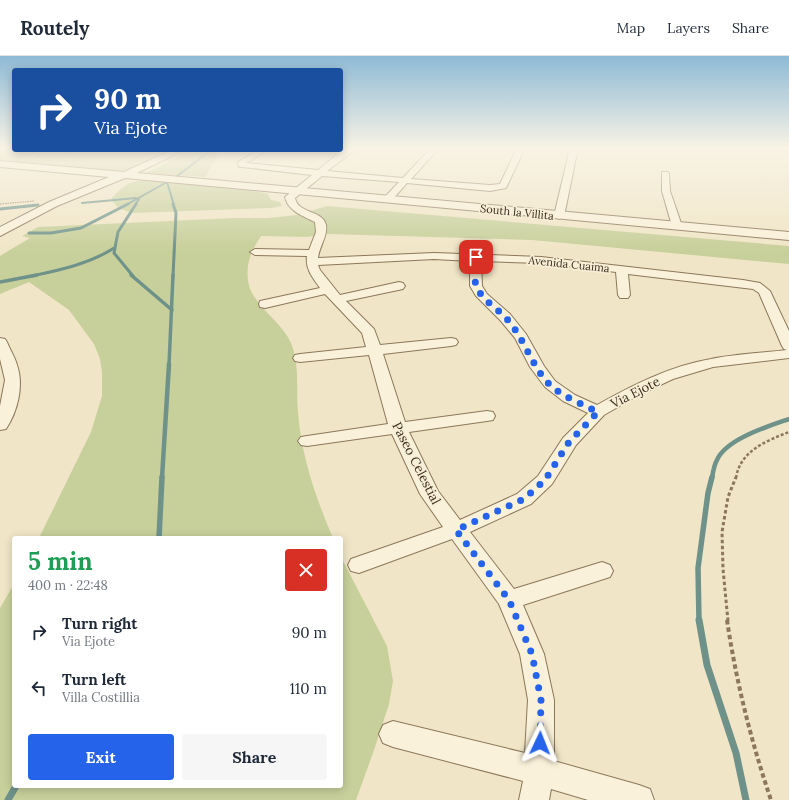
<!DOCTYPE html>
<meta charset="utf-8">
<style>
:root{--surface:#fff;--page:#f6f6f7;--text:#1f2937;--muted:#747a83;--line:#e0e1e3;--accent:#2563eb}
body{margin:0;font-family:Lora,serif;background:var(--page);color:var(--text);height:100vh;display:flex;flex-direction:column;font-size:15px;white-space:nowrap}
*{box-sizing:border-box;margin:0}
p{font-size:13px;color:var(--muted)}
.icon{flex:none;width:22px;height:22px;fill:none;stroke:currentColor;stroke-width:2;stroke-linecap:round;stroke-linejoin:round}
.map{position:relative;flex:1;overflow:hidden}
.details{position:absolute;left:12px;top:480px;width:331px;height:252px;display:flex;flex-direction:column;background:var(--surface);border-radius:4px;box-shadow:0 2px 10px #0003}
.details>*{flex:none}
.hud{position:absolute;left:12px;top:12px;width:331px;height:84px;border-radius:4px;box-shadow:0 2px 10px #0003;background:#1a4fa0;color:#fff;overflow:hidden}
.pin{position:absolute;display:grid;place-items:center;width:34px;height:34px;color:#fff;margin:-17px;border-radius:8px;box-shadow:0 2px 6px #0006}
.me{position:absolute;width:44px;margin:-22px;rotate:2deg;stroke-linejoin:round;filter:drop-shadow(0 0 3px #0008)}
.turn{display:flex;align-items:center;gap:14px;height:84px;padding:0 16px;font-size:18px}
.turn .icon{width:52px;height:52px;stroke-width:2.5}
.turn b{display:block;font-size:28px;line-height:34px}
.round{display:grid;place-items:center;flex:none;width:42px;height:42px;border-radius:4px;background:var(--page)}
.summary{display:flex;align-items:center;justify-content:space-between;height:68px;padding:0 16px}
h1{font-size:24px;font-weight:800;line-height:30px;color:#1e9e55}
.primary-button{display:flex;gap:8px;margin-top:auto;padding:8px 16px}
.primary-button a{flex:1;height:46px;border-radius:4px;background:var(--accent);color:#fff;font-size:16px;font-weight:800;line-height:46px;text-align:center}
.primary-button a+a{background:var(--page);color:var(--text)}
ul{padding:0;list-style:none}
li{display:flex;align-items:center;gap:12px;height:56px;padding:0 16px}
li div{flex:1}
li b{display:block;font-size:15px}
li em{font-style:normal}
header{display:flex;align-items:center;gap:24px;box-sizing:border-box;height:56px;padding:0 20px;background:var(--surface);border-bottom:1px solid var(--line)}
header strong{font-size:19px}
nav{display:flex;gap:22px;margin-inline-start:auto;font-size:14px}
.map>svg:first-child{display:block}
.green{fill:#c7cf9a}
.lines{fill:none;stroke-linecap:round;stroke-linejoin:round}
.stream-far5{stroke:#6e928a;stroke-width:2}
.stream-far4{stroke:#6e928a;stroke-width:3}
.stream-far3{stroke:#6e928a;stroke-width:3.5}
.stream-far2{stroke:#6e928a;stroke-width:4.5}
.stream-far1{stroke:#6e928a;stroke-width:5.5}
.stream{stroke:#6e928a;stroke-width:7}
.minor-casing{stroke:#8c775b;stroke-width:2}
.tertiary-casing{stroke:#8c775b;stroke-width:2}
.path-far3{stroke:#8c775b;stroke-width:1;stroke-dasharray:1.5 1;stroke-linecap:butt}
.path-far2{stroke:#8c775b;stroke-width:2.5;stroke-dasharray:3 2;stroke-linecap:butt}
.path-far1{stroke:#8c775b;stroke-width:3;stroke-dasharray:3.5 2.5;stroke-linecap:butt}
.path{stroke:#8c775b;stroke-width:4;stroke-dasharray:4.5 3;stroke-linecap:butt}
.minor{fill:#faf1da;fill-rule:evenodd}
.tertiary{fill:#faf1da;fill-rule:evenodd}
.route{stroke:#2563eb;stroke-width:7;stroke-dasharray:0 12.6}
.labels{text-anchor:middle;stroke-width:3.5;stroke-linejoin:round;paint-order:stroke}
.far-street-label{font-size:11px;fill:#3c2e1f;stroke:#f7eed6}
.street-label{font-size:13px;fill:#3c2e1f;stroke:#f7eed6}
</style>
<header>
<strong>Routely</strong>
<nav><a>Map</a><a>Layers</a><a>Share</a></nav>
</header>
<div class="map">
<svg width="789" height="744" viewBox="0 0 789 744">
<rect width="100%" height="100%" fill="#f0e5c6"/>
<g class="green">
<path d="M 0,92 L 14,92 L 14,94 L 172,94 L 129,114 L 120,115 L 0,106 Z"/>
<path d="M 190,94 L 221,94 L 205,121 L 147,117 Z"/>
<path d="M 143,124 L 260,136 L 268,138 L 271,144 L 280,146 L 282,150 L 271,152 L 132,157 L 118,152 L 111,143 C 120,133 128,125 143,124 Z"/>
<path d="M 327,150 L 789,190 L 789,208 L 532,184 L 329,178 L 307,181 L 261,180 C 251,196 246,205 248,225 C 251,248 282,266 291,287 C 300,309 296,334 298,356 C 301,399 316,443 333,482 L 39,482 L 91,376 L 102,340 L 102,316 L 100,303 L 94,288 L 69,254 L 29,226 L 0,238 L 0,200 L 30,182 L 22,180 L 38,171 L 235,162 L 268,162 L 297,159 Z"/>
<path d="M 341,501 L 387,590 L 393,625 L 389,648 L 373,697 L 356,744 L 0,744 L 0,552 L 14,528 L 14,730 L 341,730 Z"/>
</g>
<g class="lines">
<g class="stream-far5">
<path d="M 176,121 L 211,94"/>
<path d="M 82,147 L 136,142"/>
<path d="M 126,149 L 167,126 L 174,149"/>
<path d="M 135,149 L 139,143"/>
</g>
<g class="stream-far4">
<path d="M 0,153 L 38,149"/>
<path d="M 29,177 L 51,177 L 81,172 L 128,148"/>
<path d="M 32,220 C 60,214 89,208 114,192"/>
<path d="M 133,220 L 114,197 L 118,176 L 136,148"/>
<path d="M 173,220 L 176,157 L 173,148"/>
</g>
<g class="stream-far3">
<path d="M 131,219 L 172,254"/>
<path d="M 0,226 L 37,219"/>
<path d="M 169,309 L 173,219"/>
</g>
<g class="stream-far2">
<path d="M 162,422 L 169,308"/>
<path d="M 712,422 C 713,416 714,409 717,404 C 726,383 769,370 789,363"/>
</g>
<g class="stream-far1">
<path d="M 159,482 L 162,421"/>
<path d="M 699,565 L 698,512 L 708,437 L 712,421"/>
</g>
<g class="stream">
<path d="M 699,564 L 707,609 L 736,697 L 746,744"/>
<path d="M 8,744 L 16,730"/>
</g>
<g class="minor-casing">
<g id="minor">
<path d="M 345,92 L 353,92 L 351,97 L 327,115 L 403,122 L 431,92 L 439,92 L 411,123 L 490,129 L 500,128 L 517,92 L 525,92 L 506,132 L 490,135 L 407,127 L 391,145 L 388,146 L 383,143 L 399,126 L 322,120 L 295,142 C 298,158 323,154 326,169 C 328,180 319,191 318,202 L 434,197 L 541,201 L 743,224 L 760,227 L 770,235 L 789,275 L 789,302 L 713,311 L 673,323 L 637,340 L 604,359 L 576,389 L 552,428 L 531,448 L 470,476 L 514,533 L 602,506 L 610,509 L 613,515 L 610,521 L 523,549 L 544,598 L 554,644 L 554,705 L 639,729 L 650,733 L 654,744 L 588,744 L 551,733 L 549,744 L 519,744 L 523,725 L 393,691 L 383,687 L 379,678 L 383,669 L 393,665 L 525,697 L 528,644 L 520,598 L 499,548 L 452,483 L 359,517 L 351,515 L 348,509 L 351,503 L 443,471 L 420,438 L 392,378 L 307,390 L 301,389 L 298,385 L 301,381 L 307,380 L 388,368 L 369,299 L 300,306 L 295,305 L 293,302 L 295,299 L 300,298 L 366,291 L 362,277 L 325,238 L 265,252 L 260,251 L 259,248 L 260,245 L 320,232 C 313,222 305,213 307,200 L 255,199 L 250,196 L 255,193 L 309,194 L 316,176 L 315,166 C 303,160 288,155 285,141 L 312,119 L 242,111 L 239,111 L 238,106 L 258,94 L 267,94 L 246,107 L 318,114 ZM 434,203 L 470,205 L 470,230 L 476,240 L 500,264 L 515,282 L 530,311 L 545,331 L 563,345 L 588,357 L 563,382 L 538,420 L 517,438 L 460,464 L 438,435 L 409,376 L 487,365 L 493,364 L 495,360 L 493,356 L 487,355 L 405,366 L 383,298 L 451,290 L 456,289 L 458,286 L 456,283 L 451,282 L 380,289 L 374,273 L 346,245 L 403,233 L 405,230 L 403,227 L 399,226 L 340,239 L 320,214 L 318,209 ZM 481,205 L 541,207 L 616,216 L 618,239 L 620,242 L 628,242 L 630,239 L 628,218 L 753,233 L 759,237 L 782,290 L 784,293 L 787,294 C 762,297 736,298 711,303 C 670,310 633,329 597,349 L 575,339 L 555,325 L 544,310 L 526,278 L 510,258 L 487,238 L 482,230 Z"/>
<path d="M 570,92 L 578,92 L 564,160 L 559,163 L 554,160 Z"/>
<path d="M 662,116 L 668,116 L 669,118 L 670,135 L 682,170 L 681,172 L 673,172 L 672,170 L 662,135 Z"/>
<path d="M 0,282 L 5,283 L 7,286 C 10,294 15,301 17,309 C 24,329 18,355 6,373 L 0,374 L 0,350 L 5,324 L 0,303 Z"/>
</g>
</g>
<g class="tertiary-casing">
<path id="tertiary" d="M 172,94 L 184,94 L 137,117 L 789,176 L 789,184 L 125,122 L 57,150 L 0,180 L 0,171 L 49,146 L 109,121 L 0,111 L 0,105 L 124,116 Z"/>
</g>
<g class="path-far3">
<path d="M 0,94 L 6,92"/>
<path d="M 25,100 L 41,94"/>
<path d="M 36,100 L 61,100 L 74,94"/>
<path d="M 0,148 L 34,145"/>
</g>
<path class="path-far2" d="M 736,422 C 740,395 766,385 789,376"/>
<path class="path-far1" d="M 728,565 L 723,513 L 722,476 L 728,441 L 736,421"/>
<path class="path" d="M 727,564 C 736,625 751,685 771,744"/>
<use href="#minor" class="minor"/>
<use href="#tertiary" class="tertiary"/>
</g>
<linearGradient id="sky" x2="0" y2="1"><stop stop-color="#8ebad6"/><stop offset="0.47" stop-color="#f8f3e5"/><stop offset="1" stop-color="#f8f3e5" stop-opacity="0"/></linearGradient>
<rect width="789" height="196" fill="url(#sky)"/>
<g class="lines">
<path class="route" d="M 476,201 C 476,210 473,224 477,232 C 483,244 495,251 504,260 C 524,280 531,310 550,329 C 563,341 582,348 598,356 L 569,386 L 545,424 L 524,443 L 456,474 L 509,544 L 532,598 L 541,644 L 540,687"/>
</g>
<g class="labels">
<g class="far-street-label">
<text transform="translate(517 156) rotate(6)" y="4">South la Villita</text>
<text transform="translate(569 208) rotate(6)" y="4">Avenida Cuaima</text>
</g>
<g class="street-label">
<text transform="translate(635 336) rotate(-27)" y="5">Via Ejote</text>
<text transform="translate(417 407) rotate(63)" y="5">Paseo Celestial</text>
</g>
</g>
</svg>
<div class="pin" style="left:476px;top:201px;background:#d93025"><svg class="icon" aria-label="arrive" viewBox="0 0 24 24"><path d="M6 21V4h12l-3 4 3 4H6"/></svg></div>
<svg class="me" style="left:540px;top:687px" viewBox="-20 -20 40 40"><path d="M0-17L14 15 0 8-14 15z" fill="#2563eb" stroke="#fff" stroke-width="4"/></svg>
<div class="hud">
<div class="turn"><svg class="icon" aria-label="right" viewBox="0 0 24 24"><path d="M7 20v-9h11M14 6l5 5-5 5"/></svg><div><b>90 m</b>Via Ejote</div></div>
</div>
<section class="details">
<div class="summary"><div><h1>5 min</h1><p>400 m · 22:48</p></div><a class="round" style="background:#d93025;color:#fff"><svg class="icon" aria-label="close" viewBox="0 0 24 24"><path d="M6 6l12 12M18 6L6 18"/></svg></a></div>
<ul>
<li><svg class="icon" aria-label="right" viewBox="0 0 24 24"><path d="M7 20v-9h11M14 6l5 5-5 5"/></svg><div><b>Turn right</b><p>Via Ejote</p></div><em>90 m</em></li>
<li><svg class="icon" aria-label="left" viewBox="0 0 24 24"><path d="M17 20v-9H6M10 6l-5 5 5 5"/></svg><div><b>Turn left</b><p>Villa Costillia</p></div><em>110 m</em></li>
</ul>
<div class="primary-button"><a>Exit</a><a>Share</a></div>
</section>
</div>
